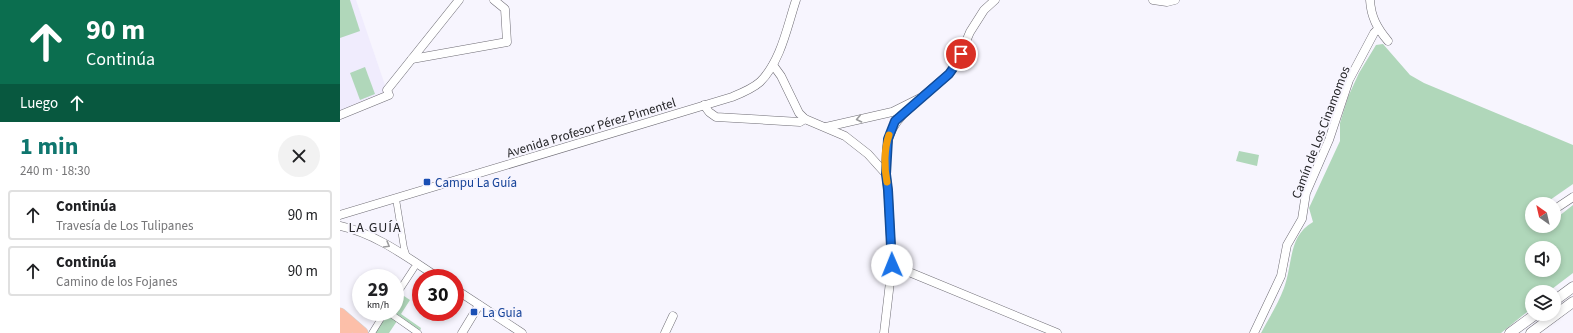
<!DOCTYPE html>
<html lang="es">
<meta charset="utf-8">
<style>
:root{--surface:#fff;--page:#f2f2f2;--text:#202124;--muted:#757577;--line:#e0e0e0;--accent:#0f766e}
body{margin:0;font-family:"Source Sans 3",sans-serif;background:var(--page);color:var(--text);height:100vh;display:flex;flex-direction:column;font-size:15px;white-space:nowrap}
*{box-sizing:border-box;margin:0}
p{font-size:13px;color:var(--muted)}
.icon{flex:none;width:22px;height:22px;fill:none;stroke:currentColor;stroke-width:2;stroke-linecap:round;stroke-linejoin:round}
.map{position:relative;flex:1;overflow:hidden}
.sheet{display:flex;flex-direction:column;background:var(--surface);width:340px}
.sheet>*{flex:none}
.hud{background:#0b6e4f;color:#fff;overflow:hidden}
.needle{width:26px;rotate:326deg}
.tools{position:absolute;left:1185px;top:197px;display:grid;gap:8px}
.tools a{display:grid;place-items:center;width:36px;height:36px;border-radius:50%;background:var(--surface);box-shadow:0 2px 6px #0003;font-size:20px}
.speed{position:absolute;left:12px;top:269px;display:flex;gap:8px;font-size:20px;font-weight:700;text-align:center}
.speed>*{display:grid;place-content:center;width:52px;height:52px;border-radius:50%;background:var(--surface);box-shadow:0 2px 6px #0003;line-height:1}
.speed small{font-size:10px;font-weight:400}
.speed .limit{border:6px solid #d22;background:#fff;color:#111}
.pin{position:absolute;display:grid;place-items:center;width:34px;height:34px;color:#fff;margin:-17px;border:2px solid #fff;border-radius:50%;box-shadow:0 1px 4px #0007}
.me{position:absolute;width:44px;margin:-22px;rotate:359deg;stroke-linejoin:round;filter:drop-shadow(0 0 3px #0008)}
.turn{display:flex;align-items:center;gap:14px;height:84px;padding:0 20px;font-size:18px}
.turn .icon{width:52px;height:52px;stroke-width:2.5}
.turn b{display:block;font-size:28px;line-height:34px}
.then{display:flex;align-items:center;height:38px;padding:0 20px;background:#0003;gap:8px;font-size:15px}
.round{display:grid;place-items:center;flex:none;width:42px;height:42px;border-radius:21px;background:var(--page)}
.headline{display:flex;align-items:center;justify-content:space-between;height:68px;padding:0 20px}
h1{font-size:24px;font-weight:700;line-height:30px;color:var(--accent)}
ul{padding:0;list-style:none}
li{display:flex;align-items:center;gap:12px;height:50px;margin:0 8px 6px;padding:0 12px;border:2px solid var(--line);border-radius:4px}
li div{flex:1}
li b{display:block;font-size:15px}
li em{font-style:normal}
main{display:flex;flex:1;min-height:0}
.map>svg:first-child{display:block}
.built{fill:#f0ecfd}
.green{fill:#b0d7ba;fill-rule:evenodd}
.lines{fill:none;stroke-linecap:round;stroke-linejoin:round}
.pedestrian-casing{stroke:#6e6c74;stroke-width:7}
.minor-casing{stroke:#6e6c74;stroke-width:9}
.tertiary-casing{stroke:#6e6c74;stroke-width:11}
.primary-casing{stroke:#d3d3d4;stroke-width:13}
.pedestrian{stroke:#fff;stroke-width:6}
.minor{stroke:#fff;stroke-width:8}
.tertiary{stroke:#fff;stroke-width:10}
.primary{stroke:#fcbfa9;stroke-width:12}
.oneway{stroke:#9c9c9e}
.route-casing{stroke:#114b97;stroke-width:10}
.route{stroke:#1a73e8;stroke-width:7}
.slow{stroke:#f59e0b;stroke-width:7}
.transit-dot{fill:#1a4fb4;stroke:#f7f5fe;stroke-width:1.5}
.labels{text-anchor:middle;stroke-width:4;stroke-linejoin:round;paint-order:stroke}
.street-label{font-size:13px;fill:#242427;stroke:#f7f5fe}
.transit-label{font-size:13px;fill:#164399;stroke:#f7f5fe;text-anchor:start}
.neighbourhood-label{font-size:14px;letter-spacing:1px;fill:#242427;stroke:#f7f5fe}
</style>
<main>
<section class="sheet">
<div class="hud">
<div class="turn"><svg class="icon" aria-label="ahead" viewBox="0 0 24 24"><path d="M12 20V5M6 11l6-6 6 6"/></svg><div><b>90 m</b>Continúa</div></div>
<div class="then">Luego<svg class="icon" aria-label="ahead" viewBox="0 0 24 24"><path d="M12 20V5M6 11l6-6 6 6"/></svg></div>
</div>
<div class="headline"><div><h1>1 min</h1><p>240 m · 18:30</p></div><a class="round"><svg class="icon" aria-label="close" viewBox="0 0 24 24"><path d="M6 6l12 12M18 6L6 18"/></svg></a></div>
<ul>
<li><svg class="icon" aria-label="ahead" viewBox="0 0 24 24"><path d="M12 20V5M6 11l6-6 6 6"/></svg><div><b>Continúa</b><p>Travesía de Los Tulipanes</p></div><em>90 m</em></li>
<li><svg class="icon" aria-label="ahead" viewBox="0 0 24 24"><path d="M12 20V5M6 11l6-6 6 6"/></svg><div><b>Continúa</b><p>Camino de los Fojanes</p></div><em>90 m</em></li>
</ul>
</section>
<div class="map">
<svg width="1233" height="333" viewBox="0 0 1233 333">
<rect width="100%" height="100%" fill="#f7f5fe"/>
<path class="built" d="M 0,0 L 16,0 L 47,91 L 0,111 Z"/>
<g class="green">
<path d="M 0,0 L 10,0 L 20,31 L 0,38 Z"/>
<path d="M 1043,44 L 1070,75 L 1084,83 L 1233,145 L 1233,184 L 1210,200 L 1210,204 L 1192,204 L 1192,226 L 1214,226 L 1214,220 L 1233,205 L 1233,273 L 1208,292 L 1192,292 L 1192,308 L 1161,333 L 921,333 C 929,318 938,304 944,288 C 953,264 948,236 973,222 L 969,208 L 1000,141 L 1000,123 L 1008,97 L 1019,73 L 1036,45 ZM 1192,248 L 1214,248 L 1214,270 L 1192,270 Z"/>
<path d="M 25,67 L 35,94 L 20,100 L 10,73 Z"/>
<path d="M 899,151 L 919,155 L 917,166 L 896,161 Z"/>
<path d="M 61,294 L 70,300 L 61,314 L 81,328 L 80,331 L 50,312 L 55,312 L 55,302 Z"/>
<path d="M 47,314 L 57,321 L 49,333 L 33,333 Z"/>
</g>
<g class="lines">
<g class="pedestrian-casing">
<g id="pedestrian">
<path d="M 56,199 L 64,248 L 67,257"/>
<path d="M 55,297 L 74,268"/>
<path d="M 48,312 L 78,333"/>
<path d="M 32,333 L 45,312"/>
</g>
</g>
<g class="minor-casing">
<g id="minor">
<path d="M 813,0 L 827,2 L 835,0"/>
<path d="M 1030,0 C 1031,17 1037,28 1048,41"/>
<path d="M 72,59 L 167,42 L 165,9 L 154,0"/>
<path d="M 433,65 L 441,76 L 459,113 L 465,119 L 505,136 L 528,154 L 546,174 L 548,190 L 552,265 L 544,333"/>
<path d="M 364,105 L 369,112 L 376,117 L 460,122 L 465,119"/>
<path d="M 0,115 L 49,95 L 47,90 L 119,0"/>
<path d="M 486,127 L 552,112 L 582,97 L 609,74 L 616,65 L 630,32 L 644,10 L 655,0"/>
<path d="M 546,174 C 546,142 546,128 572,106"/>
<path d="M 1215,209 L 1233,197"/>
<path d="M 0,215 L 392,97 C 402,93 412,89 420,82 C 441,61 447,27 456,0"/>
<path d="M 0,226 C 37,234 68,258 99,278"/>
<path d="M 552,265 L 717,333"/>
<path d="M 115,289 L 182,333"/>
<path d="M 122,333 L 139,305"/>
<path d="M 325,333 L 333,316"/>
<path d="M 914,333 L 941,276 L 947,245 L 962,219 L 966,193 L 989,140 L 1009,80 L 1034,33 L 1038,29"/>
</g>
</g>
<g class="tertiary-casing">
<g id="tertiary">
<path d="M 1214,301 L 1233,287"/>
<path d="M 1170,333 L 1196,314"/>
<path d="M 1191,333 L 1233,302"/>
</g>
</g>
<g class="primary-casing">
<g id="primary">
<path d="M 0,314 L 22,333"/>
<path d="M 0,328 L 6,333"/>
</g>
</g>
<use href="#pedestrian" class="pedestrian"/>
<use href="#minor" class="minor"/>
<use href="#tertiary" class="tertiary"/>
<use href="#primary" class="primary"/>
</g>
<defs><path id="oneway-chevron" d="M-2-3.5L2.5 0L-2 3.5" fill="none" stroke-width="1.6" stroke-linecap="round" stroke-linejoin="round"/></defs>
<g class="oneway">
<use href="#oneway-chevron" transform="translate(519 119) rotate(168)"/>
<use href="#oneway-chevron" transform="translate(47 245) rotate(30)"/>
</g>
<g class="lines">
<g class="route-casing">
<path id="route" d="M 552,265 L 548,190 L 546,174 L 548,139 L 555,121 L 609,74 L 616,64 L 621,54"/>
</g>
<use href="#route" class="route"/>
<path class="slow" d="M 547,182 C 544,168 544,149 549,135"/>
</g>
<g class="transit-dot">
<rect x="83" y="178" width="8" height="8" rx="2"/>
<rect x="130" y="308" width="8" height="8" rx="2"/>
</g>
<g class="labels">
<g class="street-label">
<text transform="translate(251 127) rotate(-17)" y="5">Avenida Profesor Pérez Pimentel</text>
<text transform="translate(980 132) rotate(-69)" y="5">Camín de Los Cinamomos</text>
</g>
<g class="transit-label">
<text x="95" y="187">Campu La Guía</text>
<text x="142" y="317">La Guia</text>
</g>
<g class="neighbourhood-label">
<text x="35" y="232">LA GUÍA</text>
</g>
</g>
</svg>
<div class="tools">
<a><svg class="needle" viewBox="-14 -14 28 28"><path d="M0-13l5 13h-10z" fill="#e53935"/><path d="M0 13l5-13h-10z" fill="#757577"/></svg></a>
<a><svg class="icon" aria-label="sound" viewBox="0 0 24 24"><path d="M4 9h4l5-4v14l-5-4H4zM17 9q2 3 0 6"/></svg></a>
<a><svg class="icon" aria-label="layers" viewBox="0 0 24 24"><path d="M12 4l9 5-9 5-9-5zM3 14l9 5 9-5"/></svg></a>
</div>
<div class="speed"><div>29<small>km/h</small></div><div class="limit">30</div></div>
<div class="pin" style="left:621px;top:54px;background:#d93025"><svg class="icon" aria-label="arrive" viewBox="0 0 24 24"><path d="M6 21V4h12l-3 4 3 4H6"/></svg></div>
<svg class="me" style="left:552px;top:265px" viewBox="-20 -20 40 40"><circle r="19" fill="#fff"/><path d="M0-13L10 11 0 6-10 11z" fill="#1a73e8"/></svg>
</div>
</main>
